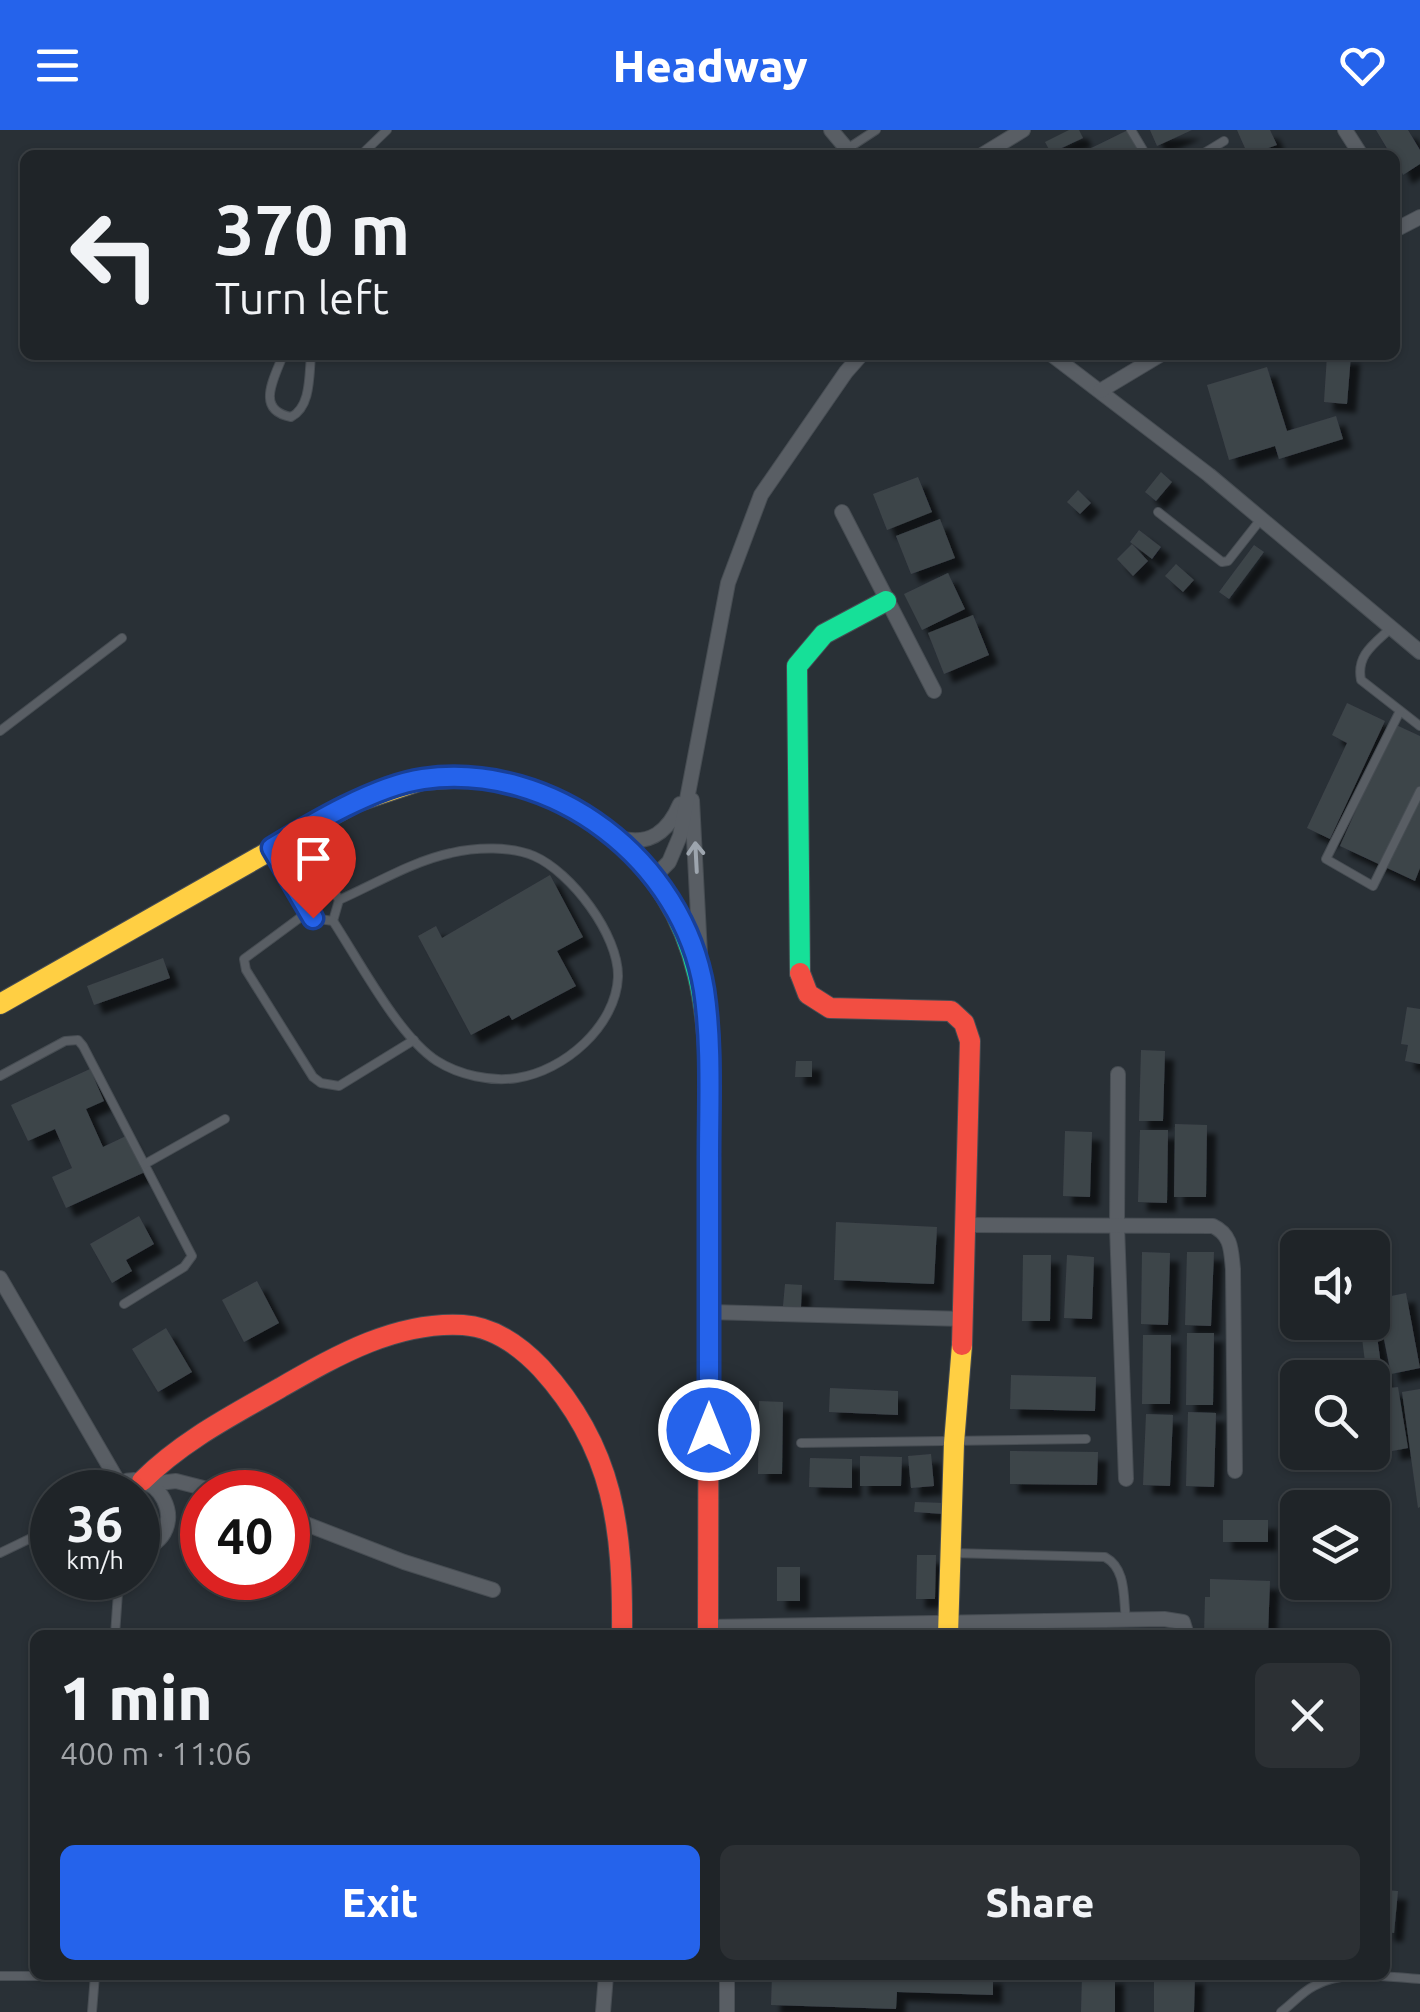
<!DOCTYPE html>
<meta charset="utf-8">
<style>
:root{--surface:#1f2428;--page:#2c3034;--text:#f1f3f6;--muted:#a1a4a8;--line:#3c4145;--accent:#2563eb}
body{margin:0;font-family:Ubuntu,sans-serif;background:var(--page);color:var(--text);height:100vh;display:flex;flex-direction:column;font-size:38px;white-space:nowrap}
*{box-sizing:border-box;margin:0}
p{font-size:32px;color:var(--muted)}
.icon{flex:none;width:55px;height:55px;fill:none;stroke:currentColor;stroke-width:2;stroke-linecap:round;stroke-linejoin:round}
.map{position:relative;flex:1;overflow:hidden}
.sheet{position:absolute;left:30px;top:1500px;width:1360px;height:350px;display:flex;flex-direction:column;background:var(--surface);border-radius:15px;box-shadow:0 2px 8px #0004,0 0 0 2px var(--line)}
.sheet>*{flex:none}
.guide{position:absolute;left:20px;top:20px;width:1380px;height:210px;border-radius:15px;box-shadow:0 2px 8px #0004,0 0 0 2px var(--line);background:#1f2428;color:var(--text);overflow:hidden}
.buttons{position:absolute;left:1280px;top:1100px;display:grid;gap:20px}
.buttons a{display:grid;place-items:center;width:110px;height:110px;border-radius:15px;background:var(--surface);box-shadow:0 2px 8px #0004,0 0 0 2px var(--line);font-size:50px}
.speed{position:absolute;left:30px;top:1340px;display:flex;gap:20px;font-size:50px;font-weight:700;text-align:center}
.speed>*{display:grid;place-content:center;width:130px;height:130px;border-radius:50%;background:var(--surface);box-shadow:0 2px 8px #0004,0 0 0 2px var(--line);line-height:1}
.speed small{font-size:25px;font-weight:400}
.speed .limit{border:15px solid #d22;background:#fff;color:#111}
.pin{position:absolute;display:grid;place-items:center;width:85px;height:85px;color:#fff;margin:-102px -42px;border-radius:50% 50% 50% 0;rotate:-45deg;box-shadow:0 0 10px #0007}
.pin .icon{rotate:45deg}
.me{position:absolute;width:110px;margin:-55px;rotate:0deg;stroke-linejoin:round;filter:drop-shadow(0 0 8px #0008)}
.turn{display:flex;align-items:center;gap:35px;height:210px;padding:0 30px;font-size:45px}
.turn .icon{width:130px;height:130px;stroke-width:2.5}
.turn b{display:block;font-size:70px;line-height:85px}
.round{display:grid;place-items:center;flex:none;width:105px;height:105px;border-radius:15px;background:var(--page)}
.headline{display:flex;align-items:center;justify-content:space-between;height:170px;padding:0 30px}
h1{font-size:60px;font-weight:800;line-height:75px}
.primary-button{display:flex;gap:20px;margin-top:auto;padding:20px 30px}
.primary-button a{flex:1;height:115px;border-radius:15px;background:var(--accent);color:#fff;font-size:40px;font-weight:800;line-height:115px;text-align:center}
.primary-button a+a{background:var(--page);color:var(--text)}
header{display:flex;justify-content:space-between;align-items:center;height:130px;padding:0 30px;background:var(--accent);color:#fff;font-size:45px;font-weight:800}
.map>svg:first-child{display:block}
.building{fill:#3e444a;filter:url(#shadow)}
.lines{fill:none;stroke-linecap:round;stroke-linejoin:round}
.lane-casing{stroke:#474d53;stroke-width:10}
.street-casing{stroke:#474d53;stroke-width:16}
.fast-casing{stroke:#474d53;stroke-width:22}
.slow-casing{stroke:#474d53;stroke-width:22}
.jam-casing{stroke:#474d53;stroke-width:22}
.lane{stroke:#595e64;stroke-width:8}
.street{stroke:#595e64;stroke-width:14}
.fast{stroke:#16e098;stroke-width:20}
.slow{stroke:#ffcf43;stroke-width:20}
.jam{stroke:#f24e42;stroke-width:20}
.oneway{stroke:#9da5ae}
.route-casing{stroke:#184099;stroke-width:25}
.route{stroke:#2563eb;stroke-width:18}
</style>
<header><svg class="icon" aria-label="menu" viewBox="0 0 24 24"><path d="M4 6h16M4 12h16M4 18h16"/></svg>Headway<svg class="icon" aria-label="heart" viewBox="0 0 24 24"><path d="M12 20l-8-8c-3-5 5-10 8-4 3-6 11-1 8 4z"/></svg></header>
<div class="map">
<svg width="1420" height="1882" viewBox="0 0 1420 1882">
<defs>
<filter id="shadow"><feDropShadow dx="9" dy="9" stdDeviation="2.5" flood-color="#0009"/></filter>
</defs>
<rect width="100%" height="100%" fill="#293036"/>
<g class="building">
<path d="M 1069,0 L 1079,0 L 1083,8 L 1051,23 L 1045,12 Z"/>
<path d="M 1128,0 L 1142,25 L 1077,25 Z"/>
<path d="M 1150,0 L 1192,0 L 1157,16 Z"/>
<path d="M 1237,0 L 1270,0 L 1277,15 L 1248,25 Z"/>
<path d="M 1376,0 L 1408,0 L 1420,20 L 1420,34 L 1403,45 L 1395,25 L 1391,25 Z"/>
<path d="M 1327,225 L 1351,225 L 1347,274 L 1324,272 Z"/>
<path d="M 1267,237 L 1287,301 L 1336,286 L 1343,309 L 1279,329 L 1275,316 L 1229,330 L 1207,255 Z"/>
<path d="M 1161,342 L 1172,352 L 1156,371 L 1145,362 Z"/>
<path d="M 918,347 L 932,382 L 887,400 L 873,364 Z"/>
<path d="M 1078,360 L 1091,373 L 1080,384 L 1067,372 Z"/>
<path d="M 940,389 L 955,428 L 911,444 L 896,406 Z"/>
<path d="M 1139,400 L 1161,417 L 1152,429 L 1130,412 Z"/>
<path d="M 1132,414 L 1148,431 L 1133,446 L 1117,429 Z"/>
<path d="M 1254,415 L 1264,422 L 1229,469 L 1219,462 Z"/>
<path d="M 1176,434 L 1194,450 L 1183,462 L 1165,446 Z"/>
<path d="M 948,443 L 965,479 L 922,500 L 904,464 Z"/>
<path d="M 973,485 L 989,525 L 944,544 L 928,503 Z"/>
<path d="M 1347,573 L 1385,591 L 1330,709 L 1307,698 L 1347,613 L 1332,605 Z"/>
<path d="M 1394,594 L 1420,606 L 1420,738 L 1415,751 L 1340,716 Z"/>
<path d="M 550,745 L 583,807 L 557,821 L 576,856 L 512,890 L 509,885 L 471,905 L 418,806 L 436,796 L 442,808 Z"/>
<path d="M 163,828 L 170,848 L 94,875 L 87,856 Z"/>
<path d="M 1407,877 L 1420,879 L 1420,934 L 1405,931 L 1408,915 L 1401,914 Z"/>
<path d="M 1141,920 L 1165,921 L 1163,991 L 1139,991 Z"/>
<path d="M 796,931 L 812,931 L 812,947 L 795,947 Z"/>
<path d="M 90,939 L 104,971 L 86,979 L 103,1017 L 128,1005 L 145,1042 L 66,1078 L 52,1047 L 72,1038 L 55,999 L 28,1011 L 11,975 Z"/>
<path d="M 1175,994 L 1207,995 L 1206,1067 L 1174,1067 Z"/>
<path d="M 1140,1000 L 1168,1000 L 1167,1073 L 1138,1072 Z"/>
<path d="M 1065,1001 L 1092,1002 L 1090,1067 L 1063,1066 Z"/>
<path d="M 139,1086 L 154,1114 L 126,1130 L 132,1141 L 112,1153 L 90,1114 Z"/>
<path d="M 836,1092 L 937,1097 L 934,1154 L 834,1150 Z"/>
<path d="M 1142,1122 L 1170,1123 L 1168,1195 L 1141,1194 Z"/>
<path d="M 1187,1122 L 1214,1122 L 1211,1196 L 1185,1195 Z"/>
<path d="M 1023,1125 L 1051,1125 L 1050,1191 L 1022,1191 Z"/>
<path d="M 1067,1125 L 1094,1127 L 1092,1189 L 1064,1188 Z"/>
<path d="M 257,1151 L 279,1193 L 244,1212 L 222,1170 Z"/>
<path d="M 785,1154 L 802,1155 L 801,1177 L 783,1176 Z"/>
<path d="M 1406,1163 L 1420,1238 L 1391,1244 L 1376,1169 Z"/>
<path d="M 1360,1192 L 1375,1192 L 1384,1256 L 1372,1257 L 1372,1248 L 1367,1248 Z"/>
<path d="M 166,1198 L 192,1242 L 158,1262 L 132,1219 Z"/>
<path d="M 1187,1203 L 1214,1203 L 1213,1275 L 1186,1275 Z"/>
<path d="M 1143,1205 L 1171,1205 L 1170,1274 L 1142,1274 Z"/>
<path d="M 1011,1245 L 1096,1247 L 1095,1281 L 1010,1279 Z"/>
<path d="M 1398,1257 L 1408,1318 L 1392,1321 L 1382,1259 Z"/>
<path d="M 830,1258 L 898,1261 L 898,1285 L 829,1282 Z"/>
<path d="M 1420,1259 L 1420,1377 L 1418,1378 L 1402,1262 Z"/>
<path d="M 759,1271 L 783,1272 L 782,1344 L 758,1344 Z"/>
<path d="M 1188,1282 L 1216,1283 L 1214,1357 L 1186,1356 Z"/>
<path d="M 1146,1284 L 1173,1285 L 1170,1356 L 1143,1355 Z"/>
<path d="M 1010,1321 L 1098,1322 L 1097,1355 L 1010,1354 Z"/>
<path d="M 931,1324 L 934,1356 L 911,1358 L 908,1326 Z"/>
<path d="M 860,1326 L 902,1327 L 901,1356 L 860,1356 Z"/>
<path d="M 810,1328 L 852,1329 L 852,1358 L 809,1357 Z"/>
<path d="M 915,1372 L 944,1373 L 944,1384 L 914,1382 Z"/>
<rect x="1223" y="1390" width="45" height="22"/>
<path d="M 917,1425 L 936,1425 L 935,1469 L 916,1469 Z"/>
<rect x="777" y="1437" width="23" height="34"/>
<path d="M 1210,1449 L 1270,1451 L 1268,1505 L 1204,1505 L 1205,1467 L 1210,1467 Z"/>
<path d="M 1385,1760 L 1398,1761 L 1394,1803 L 1385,1802 Z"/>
<path d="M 772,1845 L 993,1845 L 993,1865 L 897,1862 L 896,1879 L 771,1875 Z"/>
<path d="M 1082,1845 L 1115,1845 L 1115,1882 L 1081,1882 Z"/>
<path d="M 1154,1845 L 1195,1845 L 1194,1882 L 1154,1882 Z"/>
</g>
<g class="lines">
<g class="lane-casing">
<g id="lane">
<path d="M 1131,0 L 1146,25"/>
<path d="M 847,19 L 876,0"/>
<path d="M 361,25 L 387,0"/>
<path d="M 1201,25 L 1224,11"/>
<path d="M 283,225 C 274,249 255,280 291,287 C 311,277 309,246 311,225"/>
<path d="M 1158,382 L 1222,432 L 1228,431 L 1261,389"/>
<path d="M 1391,498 C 1374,514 1356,525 1361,550 L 1420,596"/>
<path d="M 1400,581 L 1326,729 L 1373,756 L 1420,661"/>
<path d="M 0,601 L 122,508"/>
<path d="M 300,702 L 339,770 L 333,791"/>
<path d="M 272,719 L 313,788 L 333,791 C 358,829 399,907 437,931 C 459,945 491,952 517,948 C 564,941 616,896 618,847 C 619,805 571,742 534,726 C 511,716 476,717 451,723 C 413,731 375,754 339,770"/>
<path d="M 309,781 L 244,829 L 246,840 L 313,947 L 321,953 L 339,956 L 414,910"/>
<path d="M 0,946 L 65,911 L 78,910 L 83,916 L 192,1126 L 184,1137 L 124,1174"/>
<path d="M 145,1034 L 225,989"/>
<path d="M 801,1313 L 1086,1309"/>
<path d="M 0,1423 L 52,1398"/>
<path d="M 952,1423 L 1105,1427 C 1127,1439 1123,1468 1126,1490"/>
<path d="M 115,1505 L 119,1448"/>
<path d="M 0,1846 L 95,1846"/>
<path d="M 92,1882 L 95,1845"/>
<path d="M 1281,1882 C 1292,1874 1302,1862 1314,1856 C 1344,1839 1387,1847 1420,1849"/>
</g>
</g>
<g class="street-casing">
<g id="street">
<path d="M 831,0 L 852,25"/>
<path d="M 1345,0 L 1361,25"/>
<path d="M 982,25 L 1023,0"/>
<path d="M 1395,100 L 1420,87"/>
<path d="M 1052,225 L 1209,345 L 1420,522"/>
<path d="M 1100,261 L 1160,225"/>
<path d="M 842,382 L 934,561"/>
<path d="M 692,670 L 700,824"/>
<path d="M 619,708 C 650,716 668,702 680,674"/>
<path d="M 653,748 L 669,732 L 680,706 L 728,453 L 761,365 L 846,242 L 861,225"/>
<path d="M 1118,944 L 1117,1096 L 1126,1349"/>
<path d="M 967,1095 L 1213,1096 C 1232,1105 1231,1121 1233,1139 L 1235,1341"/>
<path d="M 0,1148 L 119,1353"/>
<path d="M 709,1182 L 964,1189"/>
<path d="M 149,1354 L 176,1351 L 219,1362"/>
<path d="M 107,1362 C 156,1319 199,1406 138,1420"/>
<path d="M 288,1387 L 404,1432 L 493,1460"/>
<path d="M 708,1497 L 1164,1489 L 1183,1492 L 1187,1505"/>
<path d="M 727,1845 L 727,1882"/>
<path d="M 603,1882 L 606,1845"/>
</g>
</g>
<g class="fast-casing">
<g id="fast">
<path d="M 496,651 C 533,656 570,674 601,697 C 722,787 710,920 709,1055"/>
<path d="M 800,843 L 797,536 L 824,504 L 886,471"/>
</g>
</g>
<g class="slow-casing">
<g id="slow">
<path d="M 0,874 L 356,672 L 422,650 L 465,647 L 496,651"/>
<path d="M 948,1505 L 954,1313 L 962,1215"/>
</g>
</g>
<g class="jam-casing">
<g id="jam">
<path d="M 800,843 L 808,864 L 830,878 L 951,881 L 964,893 L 970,911 L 962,1215"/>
<path d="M 142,1351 C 182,1311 231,1286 280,1258 C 336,1226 396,1191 463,1195 C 494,1197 521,1217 541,1238 C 615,1319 623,1400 622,1505"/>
<path d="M 708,1505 L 709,1055"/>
</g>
</g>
<use href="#lane" class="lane"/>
<use href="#street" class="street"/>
<use href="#fast" class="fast"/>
<use href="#slow" class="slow"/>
<use href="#jam" class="jam"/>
</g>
<defs><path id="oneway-shaft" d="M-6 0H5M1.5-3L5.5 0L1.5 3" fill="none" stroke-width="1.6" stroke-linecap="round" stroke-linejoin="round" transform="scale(2.5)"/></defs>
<use class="oneway" href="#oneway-shaft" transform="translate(696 727) rotate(-93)"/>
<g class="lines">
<g class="route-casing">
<path id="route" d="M 313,788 L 272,718 C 313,693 375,656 423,649 C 553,631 683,730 704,860 C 712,914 709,972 709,1027 C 709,1118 709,1209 709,1300"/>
</g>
<use href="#route" class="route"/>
</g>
</svg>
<div class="buttons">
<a><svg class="icon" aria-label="sound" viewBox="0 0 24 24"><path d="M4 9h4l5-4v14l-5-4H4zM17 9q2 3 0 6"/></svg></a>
<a><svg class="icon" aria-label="search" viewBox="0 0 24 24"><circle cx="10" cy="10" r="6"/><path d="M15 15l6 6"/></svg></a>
<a><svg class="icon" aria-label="layers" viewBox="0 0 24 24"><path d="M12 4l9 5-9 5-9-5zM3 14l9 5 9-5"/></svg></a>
</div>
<div class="speed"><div>36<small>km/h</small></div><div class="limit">40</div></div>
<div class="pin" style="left:313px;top:788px;background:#d93025"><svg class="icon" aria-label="arrive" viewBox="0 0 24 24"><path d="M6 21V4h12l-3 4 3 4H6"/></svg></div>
<svg class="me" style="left:709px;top:1300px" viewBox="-20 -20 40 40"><circle r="17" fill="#2563eb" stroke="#fff" stroke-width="3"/><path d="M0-11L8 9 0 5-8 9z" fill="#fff"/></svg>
<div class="guide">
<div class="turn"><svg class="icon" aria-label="left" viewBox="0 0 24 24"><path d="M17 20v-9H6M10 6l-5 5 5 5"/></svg><div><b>370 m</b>Turn left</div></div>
</div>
<section class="sheet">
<div class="headline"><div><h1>1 min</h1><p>400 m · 11:06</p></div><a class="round"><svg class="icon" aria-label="close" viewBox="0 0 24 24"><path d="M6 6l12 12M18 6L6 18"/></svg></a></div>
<div class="primary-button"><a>Exit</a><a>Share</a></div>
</section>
</div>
